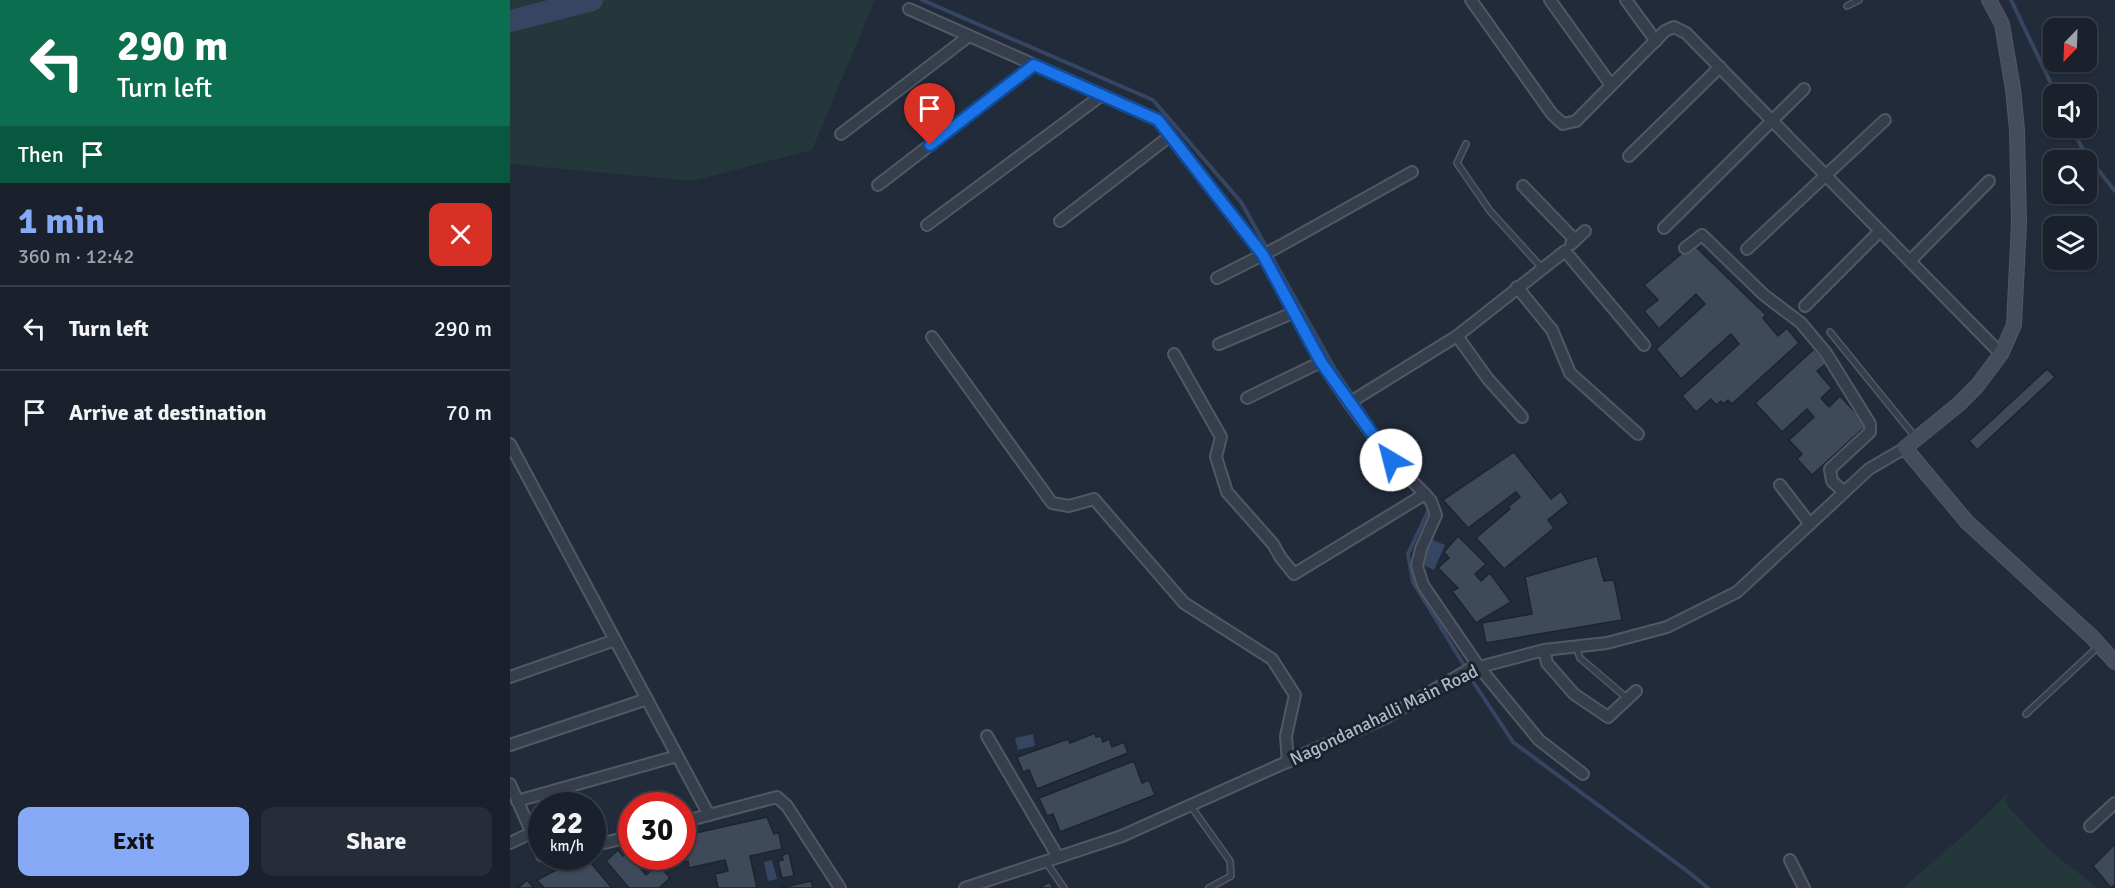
<!DOCTYPE html>
<meta charset="utf-8">
<style>
:root{--surface:#1a202c;--page:#272d38;--text:#f1f3f6;--muted:#9fa3a9;--line:#383e48;--accent:#87aaf6}
body{margin:0;font-family:Signika,sans-serif;background:var(--page);color:var(--text);height:100vh;display:flex;flex-direction:column;font-size:22px;white-space:nowrap}
*{box-sizing:border-box;margin:0}
p{font-size:20px;color:var(--muted)}
.icon{flex:none;width:33px;height:33px;fill:none;stroke:currentColor;stroke-width:2;stroke-linecap:round;stroke-linejoin:round}
.map{position:relative;flex:1;overflow:hidden}
.side{display:flex;flex-direction:column;background:var(--surface);width:510px}
.side>*{flex:none}
.guide{background:#0b6e4f;color:#fff;overflow:hidden}
.needle{width:39px;rotate:203deg}
.controls{position:absolute;left:1533px;top:18px;display:grid;gap:12px}
.controls a{display:grid;place-items:center;width:54px;height:54px;border-radius:12px;background:var(--surface);box-shadow:0 2px 4px #0004,0 0 0 2px var(--line);font-size:30px}
.speed{position:absolute;left:18px;top:792px;display:flex;gap:12px;font-size:30px;font-weight:700;text-align:center}
.speed>*{display:grid;place-content:center;width:78px;height:78px;border-radius:50%;background:var(--surface);box-shadow:0 2px 4px #0004,0 0 0 2px var(--line);line-height:1}
.speed small{font-size:15px;font-weight:400}
.speed .limit{border:9px solid #d22;background:#fff;color:#111}
.pin{position:absolute;display:grid;place-items:center;width:51px;height:51px;color:#fff;margin:-62px -26px;border-radius:50% 50% 50% 0;rotate:-45deg;box-shadow:0 0 6px #0007}
.pin .icon{rotate:45deg}
.me{position:absolute;width:66px;margin:-33px;rotate:323deg;stroke-linejoin:round;filter:drop-shadow(0 0 4px #0008)}
.turn{display:flex;align-items:center;gap:21px;height:126px;padding:0 18px;font-size:27px}
.turn .icon{width:78px;height:78px;stroke-width:2.5}
.turn b{display:block;font-size:42px;line-height:51px}
.then{display:flex;align-items:center;height:57px;padding:0 18px;background:#0003;gap:12px;font-size:22px}
.round{display:grid;place-items:center;flex:none;width:63px;height:63px;border-radius:12px;background:var(--page)}
.overview{display:flex;align-items:center;justify-content:space-between;height:102px;padding:0 18px}
h1{font-size:36px;font-weight:700;line-height:45px;color:var(--accent)}
.button{display:flex;gap:12px;margin-top:auto;padding:12px 18px}
.button a{flex:1;height:69px;border-radius:12px;background:var(--accent);color:#111;font-size:24px;font-weight:700;line-height:69px;text-align:center}
.button a+a{background:var(--page);color:var(--text)}
ul{padding:0;list-style:none}
li{display:flex;align-items:center;gap:18px;height:84px;padding:0 18px;border-top:2px solid var(--line)}
li div{flex:1}
li b{display:block;font-size:22px}
li em{font-style:normal}
main{display:flex;flex:1;min-height:0}
.map>svg:first-child{display:block}
.green{fill:#24373b}
.water{fill:#364561}
.lines{fill:none;stroke-linecap:round;stroke-linejoin:round}
.stream{stroke:#364561;stroke-width:4}
.river{stroke:#364561;stroke-width:22}
.building{fill:#3e4959;stroke:#1d2431;stroke-width:1.5}
.lane-casing{stroke:#515865;stroke-width:8}
.street-casing{stroke:#515865;stroke-width:14}
.secondary-casing{stroke:#515865;stroke-width:16}
.lane{stroke:#363d4b;stroke-width:5}
.street{stroke:#363d4b;stroke-width:10}
.secondary{stroke:#444c5d;stroke-width:14}
.route-casing{stroke:#114b97;stroke-width:15}
.route{stroke:#1a73e8;stroke-width:10}
.labels{text-anchor:middle;stroke-width:6;stroke-linejoin:round;paint-order:stroke}
.street-label{font-size:18px;fill:#b1b8c6;stroke:#1b222f}
</style>
<main>
<section class="side">
<div class="guide">
<div class="turn"><svg class="icon" aria-label="left" viewBox="0 0 24 24"><path d="M17 20v-9H6M10 6l-5 5 5 5"/></svg><div><b>290 m</b>Turn left</div></div>
<div class="then">Then<svg class="icon" aria-label="arrive" viewBox="0 0 24 24"><path d="M6 21V4h12l-3 4 3 4H6"/></svg></div>
</div>
<div class="overview"><div><h1>1 min</h1><p>360 m · 12:42</p></div><a class="round" style="background:#d93025;color:#fff"><svg class="icon" aria-label="close" viewBox="0 0 24 24"><path d="M6 6l12 12M18 6L6 18"/></svg></a></div>
<ul>
<li><svg class="icon" aria-label="left" viewBox="0 0 24 24"><path d="M17 20v-9H6M10 6l-5 5 5 5"/></svg><div><b>Turn left</b></div><em>290 m</em></li>
<li><svg class="icon" aria-label="arrive" viewBox="0 0 24 24"><path d="M6 21V4h12l-3 4 3 4H6"/></svg><div><b>Arrive at destination</b></div><em>70 m</em></li>
</ul>
<div class="button"><a>Exit</a><a>Share</a></div>
</section>
<div class="map">
<svg width="1605" height="888" viewBox="0 0 1605 888">
<rect width="100%" height="100%" fill="#222b3a"/>
<g class="green">
<path d="M 0,0 L 365,0 L 302,150 L 182,181 L 0,164 Z"/>
<path d="M 1498,793 L 1496,804 L 1539,850 L 1588,888 L 1393,888 L 1472,819 Z"/>
</g>
<g class="water">
<path d="M 921,539 L 935,545 L 924,570 L 911,564 Z"/>
<path d="M 523,734 L 525,746 L 508,750 L 505,738 Z"/>
<path d="M 262,860 L 267,879 L 258,881 L 254,862 Z"/>
</g>
<g class="lines">
<g class="stream">
<path d="M 412,0 L 643,100 L 731,202 L 825,369 L 879,449"/>
<path d="M 1501,0 L 1546,94"/>
<path d="M 1562,128 L 1574,152 L 1605,191"/>
<path d="M 913,500 L 919,509 L 898,554 L 903,582 L 954,665"/>
<path d="M 964,683 L 1003,742 L 1177,871 L 1198,888"/>
</g>
<path class="river" d="M 0,21 L 82,0"/>
</g>
<g class="building">
<path d="M 1183,244 L 1256,315 L 1253,318 L 1268,336 L 1277,328 L 1289,343 L 1222,404 L 1218,400 L 1213,404 L 1211,401 L 1206,405 L 1201,399 L 1186,412 L 1172,396 L 1229,344 L 1221,334 L 1171,379 L 1146,349 L 1195,304 L 1186,294 L 1149,329 L 1134,311 L 1148,300 L 1134,285 Z"/>
<path d="M 1304,349 L 1317,363 L 1307,371 L 1322,388 L 1311,398 L 1319,407 L 1330,396 L 1357,425 L 1302,475 L 1287,459 L 1292,454 L 1279,440 L 1304,417 L 1297,409 L 1272,432 L 1245,403 Z"/>
<path d="M 1537,369 L 1545,377 L 1467,450 L 1459,441 Z"/>
<path d="M 1004,452 L 1041,499 L 1051,491 L 1059,503 L 1038,520 L 1044,528 L 994,569 L 966,538 L 1000,509 L 998,507 L 1010,497 L 1006,492 L 958,528 L 933,500 Z"/>
<path d="M 948,536 L 976,564 L 965,574 L 971,581 L 980,573 L 1001,602 L 966,623 L 942,591 L 948,588 L 928,568 L 939,558 L 934,552 Z"/>
<path d="M 1087,556 L 1094,581 L 1104,580 L 1112,620 L 976,643 L 972,623 L 1022,614 L 1015,577 Z"/>
<path d="M 585,733 L 586,737 L 591,736 L 593,742 L 599,739 L 602,747 L 614,742 L 618,753 L 527,789 L 519,770 L 513,772 L 507,757 L 558,739 L 560,743 Z"/>
<path d="M 624,761 L 632,783 L 639,780 L 645,795 L 550,832 L 543,814 L 537,816 L 529,798 Z"/>
<path d="M 257,817 L 264,834 L 269,833 L 272,849 L 240,856 L 247,888 L 208,888 L 205,874 L 218,871 L 215,860 L 179,868 L 178,861 L 171,863 L 170,856 L 172,856 L 172,836 Z"/>
<path d="M 1605,844 L 1605,884 L 1601,888 L 1583,866 Z"/>
<path d="M 122,849 L 122,856 L 136,858 L 128,865 L 136,875 L 148,864 L 160,878 L 149,888 L 119,888 L 96,861 L 108,850 L 113,856 Z"/>
<path d="M 279,853 L 284,876 L 272,878 L 268,861 L 273,860 L 272,855 Z"/>
<path d="M 73,856 L 75,856 L 102,888 L 34,888 L 27,880 Z"/>
<path d="M 17,880 L 24,888 L 8,888 Z"/>
<path d="M 301,881 L 303,888 L 270,888 Z"/>
<path d="M 539,882 L 544,888 L 529,888 Z"/>
</g>
<g class="lines">
<g class="lane-casing">
<g id="lane">
<path d="M 1337,6 L 1349,0"/>
<path d="M 956,144 L 947,163 L 980,211 L 1032,268"/>
<path d="M 1320,332 L 1406,438"/>
<path d="M 1066,646 L 1070,658 L 1118,699"/>
<path d="M 1516,714 L 1590,645"/>
<path d="M 680,805 L 720,861 L 721,876 L 699,888"/>
<path d="M 536,862 L 554,888"/>
</g>
</g>
<g class="street-casing">
<g id="street">
<path d="M 961,0 L 1042,114 L 1053,124 L 1066,121 L 1155,31 L 1164,27 L 1176,33 L 1491,354"/>
<path d="M 1040,0 L 1101,85"/>
<path d="M 1116,0 L 1146,41"/>
<path d="M 399,9 L 648,120 L 753,255 L 811,362 L 839,403"/>
<path d="M 331,134 L 459,36"/>
<path d="M 1119,156 L 1210,67"/>
<path d="M 368,185 L 524,65"/>
<path d="M 1013,186 L 1065,240"/>
<path d="M 550,221 L 660,136"/>
<path d="M 417,225 L 592,95"/>
<path d="M 1154,228 L 1294,89"/>
<path d="M 1061,244 L 1075,231"/>
<path d="M 1175,248 L 1192,235 L 1254,295 L 1291,323 L 1316,353 L 1360,424 L 1360,432 L 1320,469 L 1322,481 L 1334,492"/>
<path d="M 1237,249 L 1375,120"/>
<path d="M 1400,261 L 1479,181"/>
<path d="M 707,278 L 770,246 L 902,172"/>
<path d="M 1007,287 L 1042,330 L 1060,373 L 1128,434"/>
<path d="M 1295,306 L 1370,231"/>
<path d="M 947,336 L 1055,251 L 1134,345"/>
<path d="M 422,337 L 542,503 L 559,506 L 584,499 L 674,603 L 762,659 L 785,695 L 776,736 L 778,762"/>
<path d="M 709,344 L 785,312"/>
<path d="M 664,354 L 711,437 L 706,457 L 717,492 L 763,544 L 771,558 L 784,574 L 915,494"/>
<path d="M 737,398 L 811,362"/>
<path d="M 1012,417 L 978,379 L 947,336 L 839,403 L 881,460 L 915,494 L 921,501 L 926,515 L 911,549 L 907,566 L 913,585 L 969,667 L 1029,740 L 1073,774"/>
<path d="M 0,444 L 199,815"/>
<path d="M 1270,485 L 1300,524"/>
<path d="M 1034,650 L 1037,663 L 1064,694 L 1098,717 L 1126,691"/>
<path d="M 0,677 L 105,640"/>
<path d="M 477,736 L 548,857"/>
<path d="M 0,745 L 137,699"/>
<path d="M 0,784 L 32,856"/>
<path d="M 7,801 L 167,756"/>
<path d="M 172,822 L 267,797 L 277,806 L 330,888"/>
<path d="M 1580,826 L 1605,803"/>
<path d="M 0,843 L 21,833"/>
<path d="M 82,846 L 122,836"/>
<path d="M 1280,860 L 1294,888"/>
<path d="M 455,888 L 612,836 L 877,717 L 958,670 L 1034,650 L 1097,643 L 1157,627 L 1227,592 L 1359,469 L 1395,448"/>
</g>
</g>
<g class="secondary-casing">
<path id="secondary" d="M 1479,0 L 1492,24 L 1503,89 L 1507,130 L 1509,223 L 1504,325 L 1491,354 L 1467,386 L 1449,404 L 1395,448 L 1457,522 L 1582,637 L 1605,662"/>
</g>
<use href="#lane" class="lane"/>
<use href="#street" class="street"/>
<use href="#secondary" class="secondary"/>
</g>
<g class="lines">
<g class="route-casing">
<path id="route" d="M 420,145 L 524,65 L 648,120 L 753,255 L 811,362 L 881,460"/>
</g>
<use href="#route" class="route"/>
</g>
<g class="labels">
<g class="street-label">
<text transform="translate(874 715) rotate(-26)" y="6">Nagondanahalli Main Road</text>
</g>
</g>
</svg>
<div class="controls">
<a><svg class="needle" viewBox="-14 -14 28 28"><path d="M0-13l5 13h-10z" fill="#e53935"/><path d="M0 13l5-13h-10z" fill="#9fa3a9"/></svg></a>
<a><svg class="icon" aria-label="sound" viewBox="0 0 24 24"><path d="M4 9h4l5-4v14l-5-4H4zM17 9q2 3 0 6"/></svg></a>
<a><svg class="icon" aria-label="search" viewBox="0 0 24 24"><circle cx="10" cy="10" r="6"/><path d="M15 15l6 6"/></svg></a>
<a><svg class="icon" aria-label="layers" viewBox="0 0 24 24"><path d="M12 4l9 5-9 5-9-5zM3 14l9 5 9-5"/></svg></a>
</div>
<div class="speed"><div>22<small>km/h</small></div><div class="limit">30</div></div>
<div class="pin" style="left:420px;top:145px;background:#d93025"><svg class="icon" aria-label="arrive" viewBox="0 0 24 24"><path d="M6 21V4h12l-3 4 3 4H6"/></svg></div>
<svg class="me" style="left:881px;top:460px" viewBox="-20 -20 40 40"><circle r="19" fill="#fff"/><path d="M0-13L10 11 0 6-10 11z" fill="#1a73e8"/></svg>
</div>
</main>
